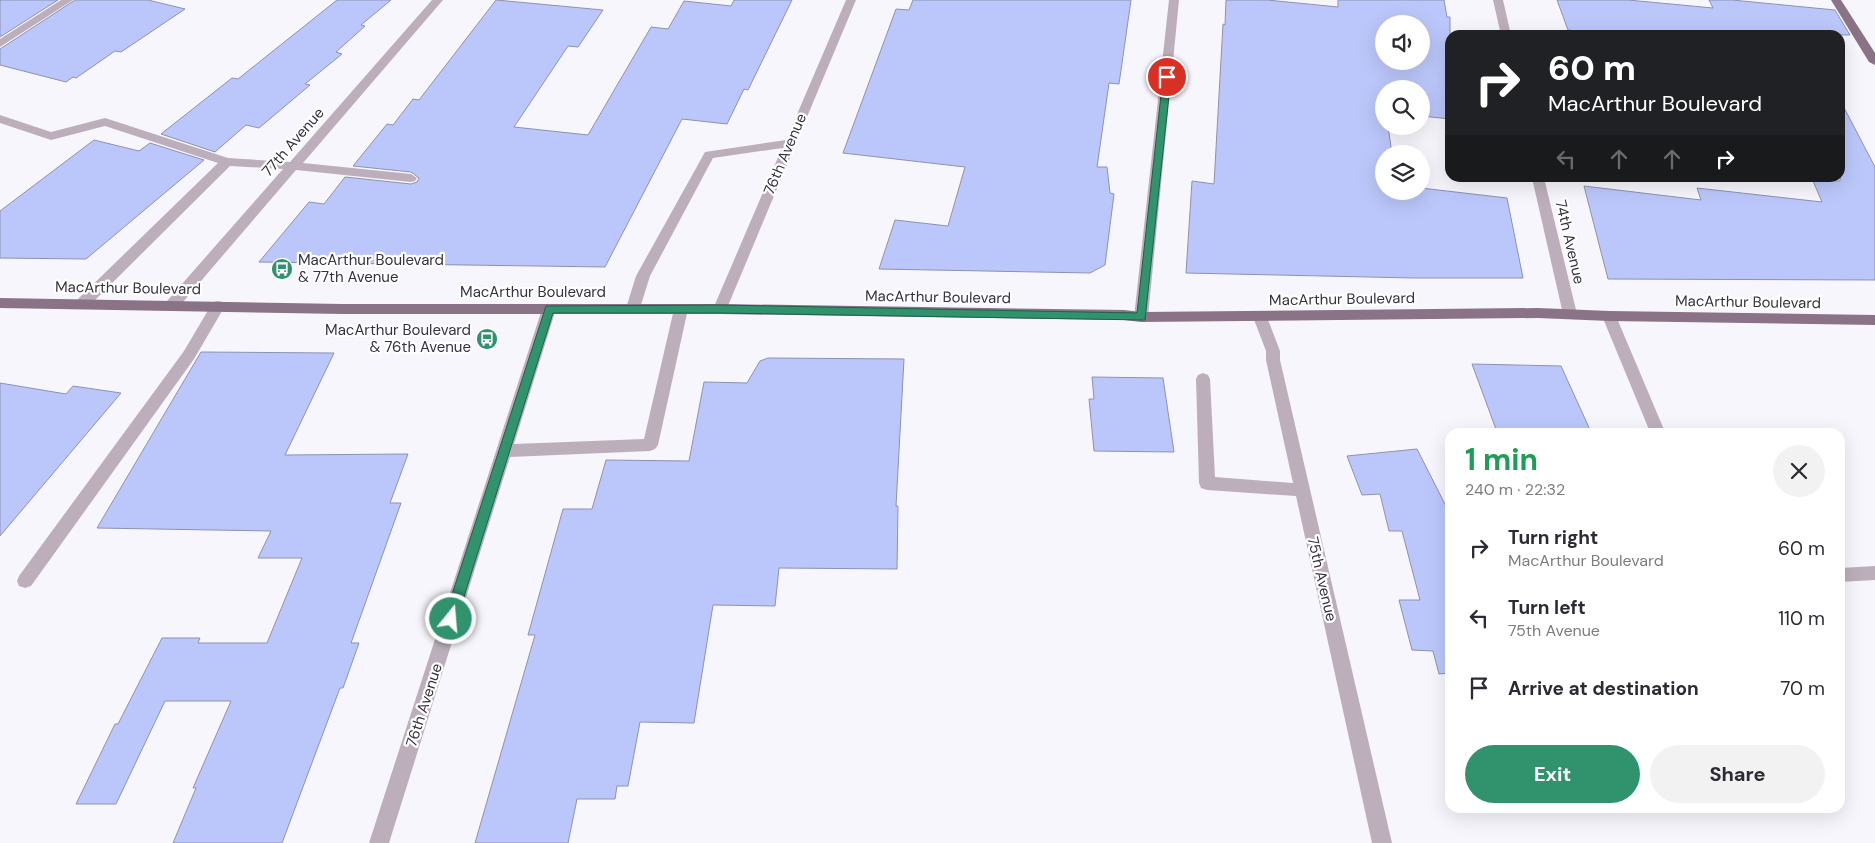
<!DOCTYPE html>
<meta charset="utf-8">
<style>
:root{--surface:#fff;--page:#f2f2f3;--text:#2b2b33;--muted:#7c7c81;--accent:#31936d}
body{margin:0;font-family:"DM Sans",sans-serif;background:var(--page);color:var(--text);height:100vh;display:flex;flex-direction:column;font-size:19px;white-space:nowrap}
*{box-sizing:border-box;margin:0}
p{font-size:16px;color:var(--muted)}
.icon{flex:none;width:28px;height:28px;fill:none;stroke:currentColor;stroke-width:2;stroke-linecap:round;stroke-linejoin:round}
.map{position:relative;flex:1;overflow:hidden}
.panel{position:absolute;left:1445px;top:428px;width:400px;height:385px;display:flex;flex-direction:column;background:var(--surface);border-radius:15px;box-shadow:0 5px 20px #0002}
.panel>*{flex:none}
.guide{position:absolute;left:1445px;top:30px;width:400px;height:152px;border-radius:15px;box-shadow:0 5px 20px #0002;background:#202124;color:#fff;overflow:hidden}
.tools{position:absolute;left:1375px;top:15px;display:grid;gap:10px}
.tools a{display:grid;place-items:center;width:55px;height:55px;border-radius:50%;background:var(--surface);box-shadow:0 5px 20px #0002;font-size:25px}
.pin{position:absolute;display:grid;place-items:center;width:42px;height:42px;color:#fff;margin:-21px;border:2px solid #fff;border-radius:50%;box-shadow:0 1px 5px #0007}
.me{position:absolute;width:55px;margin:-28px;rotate:17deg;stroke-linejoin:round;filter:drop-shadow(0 0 4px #0008)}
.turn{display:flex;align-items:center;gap:18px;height:105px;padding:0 20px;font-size:22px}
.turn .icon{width:65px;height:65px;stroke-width:2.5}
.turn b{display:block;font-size:35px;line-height:42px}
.lanes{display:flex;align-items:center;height:48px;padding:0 20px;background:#0003;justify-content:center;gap:25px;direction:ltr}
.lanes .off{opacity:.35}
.round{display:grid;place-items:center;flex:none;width:52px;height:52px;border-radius:26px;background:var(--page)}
.summary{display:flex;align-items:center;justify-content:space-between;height:85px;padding:0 20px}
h1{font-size:30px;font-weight:700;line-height:38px;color:#1e9e55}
.action{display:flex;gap:10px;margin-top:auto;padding:10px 20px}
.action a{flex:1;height:58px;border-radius:30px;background:var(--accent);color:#fff;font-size:20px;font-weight:700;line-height:58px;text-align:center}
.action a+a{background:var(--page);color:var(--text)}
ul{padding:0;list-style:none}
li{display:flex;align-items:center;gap:15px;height:70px;padding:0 20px}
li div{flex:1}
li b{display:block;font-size:19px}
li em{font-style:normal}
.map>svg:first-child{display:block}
.building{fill:#bbc7fa;stroke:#8b92b2;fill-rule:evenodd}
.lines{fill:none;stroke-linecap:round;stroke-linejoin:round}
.minor{fill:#bcafbb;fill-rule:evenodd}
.major{fill:#8a7387;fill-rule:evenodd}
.route{fill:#31936d;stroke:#206047}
.labels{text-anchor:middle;stroke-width:4.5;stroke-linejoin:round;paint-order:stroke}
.street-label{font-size:15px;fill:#36313f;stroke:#fff}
.poi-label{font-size:15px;fill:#36313f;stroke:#fff;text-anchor:start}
</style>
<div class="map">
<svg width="1875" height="843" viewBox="0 0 1875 843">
<rect width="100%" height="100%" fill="#f8f6fd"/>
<g class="building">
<path d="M 0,0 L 58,0 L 0,37 Z"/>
<path d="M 75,0 L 148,0 L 185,9 L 121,52 L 115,51 L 76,78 L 73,77 L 66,82 L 0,65 L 0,49 Z"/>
<path d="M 337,0 L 391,0 L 361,25 L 365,26 L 336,52 L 342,54 L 305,84 L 310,85 L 259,128 L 246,125 L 215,152 L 161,134 L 232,78 L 238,79 Z"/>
<path d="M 496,0 L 603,10 L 578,47 L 568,46 L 514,127 L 588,135 L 651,27 L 668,29 L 684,1 L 731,6 L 734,0 L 792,0 L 748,90 L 744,89 L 727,124 L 682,119 L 605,267 L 259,262 L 309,202 L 324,204 L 345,177 L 411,184 L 417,182 L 419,178 L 411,172 L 353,166 L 387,124 L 393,125 L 413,99 L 419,100 Z"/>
<path d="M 913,0 L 1131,0 L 1119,84 L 1109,83 L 1097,167 L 1107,167 L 1110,193 L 1114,194 L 1105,265 L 1090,273 L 879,269 L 895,220 L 948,226 L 965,167 L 843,153 L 896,9 L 909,10 Z"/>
<path d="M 1226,0 L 1267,0 L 1338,7 L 1338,0 L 1444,0 L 1447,17 L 1450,17 L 1450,119 L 1421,116 L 1421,89 L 1384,89 L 1384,126 L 1388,126 L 1392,154 L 1384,154 L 1384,191 L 1421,191 L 1421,188 L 1507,198 L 1523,278 L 1413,278 L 1186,273 L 1192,181 L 1214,184 L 1223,24 L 1225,25 ZM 1384,24 L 1421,24 L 1421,61 L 1384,61 Z"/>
<path d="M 1557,0 L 1628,0 L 1713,8 L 1709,0 L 1732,0 L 1835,10 L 1850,35 L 1615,35 L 1568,30 Z"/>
<path d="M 1840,100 L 1875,167 L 1875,280 L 1608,279 L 1584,186 L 1701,200 L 1697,188 L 1822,202 L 1813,181 L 1840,181 Z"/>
<path d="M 94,140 L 139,151 L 150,143 L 204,160 L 86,259 L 0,258 L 0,211 Z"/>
<path d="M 201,352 L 334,353 L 285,455 L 408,454 L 390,503 L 401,503 L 351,643 L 359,643 L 343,688 L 340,688 L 282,843 L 173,843 L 196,788 L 193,788 L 231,701 L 165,701 L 116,804 L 76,804 L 115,724 L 118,724 L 162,638 L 200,638 L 198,643 L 267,643 L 302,558 L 258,558 L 271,531 L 97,528 Z"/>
<path d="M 768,358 L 904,359 L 896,506 L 898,506 L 897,569 L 779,568 L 775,606 L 713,605 L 694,723 L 640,722 L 628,786 L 617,786 L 615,799 L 577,799 L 568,843 L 475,843 L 535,635 L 528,635 L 563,509 L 592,509 L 606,460 L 689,461 L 704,382 L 747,383 L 760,361 Z"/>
<path d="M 1472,364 L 1561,366 L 1591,432 L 1497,432 Z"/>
<path d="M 1092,377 L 1163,378 L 1174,452 L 1094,451 L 1089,399 L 1094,399 Z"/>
<path d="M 0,383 L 66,394 L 73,386 L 121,393 L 0,536 Z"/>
<path d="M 1417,449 L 1450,514 L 1450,673 L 1439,674 L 1433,651 L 1412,650 L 1399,600 L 1420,600 L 1402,531 L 1389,531 L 1380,494 L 1362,495 L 1347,456 Z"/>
</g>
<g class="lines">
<g class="minor">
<path d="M 61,0 L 73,0 L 0,47 L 0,39 Z"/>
<path d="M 432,0 L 443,0 L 303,163 L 411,174 L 417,178 L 415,181 L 411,182 L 296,170 L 177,309 L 167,309 L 165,305 L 167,301 L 283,169 L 230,166 L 88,307 L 78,307 L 76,303 L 78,299 L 218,163 L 105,126 L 51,140 L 0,123 L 0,115 L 51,132 L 105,118 L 228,158 L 290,162 Z"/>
<path d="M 846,0 L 856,0 L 725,313 L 715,313 L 713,309 L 782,148 L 713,158 L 650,276 L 640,308 L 638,312 L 628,312 L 626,308 L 636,276 L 705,152 L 786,140 Z"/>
<path d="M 1169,0 L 1179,0 L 1148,317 L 1146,321 L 1136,321 L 1134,317 Z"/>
<path d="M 1493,0 L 1503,0 L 1511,35 L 1501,35 Z"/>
<path d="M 1532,178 L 1544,178 L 1577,314 L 1575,318 L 1565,318 L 1563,314 Z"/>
<path d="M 218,301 L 223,302 L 225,306 L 194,359 L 31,586 L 25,588 L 19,586 L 17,581 L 19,576 L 184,351 L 213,302 Z"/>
<path d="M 549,304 L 554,305 L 556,309 L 514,444 L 644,439 L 674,309 L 676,305 L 686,305 L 688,309 L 658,445 L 655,449 L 650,451 L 510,457 L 389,843 L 369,843 L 542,309 L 544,305 Z"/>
<path d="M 1609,311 L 1614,312 L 1616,316 L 1665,432 L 1650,432 L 1602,316 L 1604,312 Z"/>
<path d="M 1260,312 L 1265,313 L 1267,317 L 1280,351 L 1280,360 L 1392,843 L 1372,843 L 1296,496 L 1207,490 L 1201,488 L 1199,483 L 1196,379 L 1198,375 L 1203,373 L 1208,375 L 1210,379 L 1215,477 L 1293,483 L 1266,360 L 1266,351 L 1253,317 L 1255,313 Z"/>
<path d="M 1875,566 L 1875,580 L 1840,582 L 1840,568 Z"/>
</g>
<g class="major">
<path d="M 1831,0 L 1841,0 L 1875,53 L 1875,65 L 1869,62 Z"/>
<path d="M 0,298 L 343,304 L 720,304 L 1124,310 L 1141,312 L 1538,308 L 1609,311 L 1875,315 L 1875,325 L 1609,321 L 1538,318 L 1141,322 L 1124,320 L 720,314 L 343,314 L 0,308 Z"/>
</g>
</g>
<path class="route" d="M 1167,74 L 1171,77 L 1145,320 L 720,313 L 553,313 L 457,619 L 455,623 L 451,625 L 446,623 L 444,619 L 546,306 L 720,305 L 1137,313 L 1163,77 Z"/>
<defs>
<g id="bus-disc" transform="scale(1.125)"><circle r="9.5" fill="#31936d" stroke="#fff"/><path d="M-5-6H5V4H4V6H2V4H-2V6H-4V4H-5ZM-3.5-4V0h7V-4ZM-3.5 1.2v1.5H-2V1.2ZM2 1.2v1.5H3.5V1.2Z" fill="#fff"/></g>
</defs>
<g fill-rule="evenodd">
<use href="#bus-disc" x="282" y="269"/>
<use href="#bus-disc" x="487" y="339"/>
</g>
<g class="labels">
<g class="street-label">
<text transform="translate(293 142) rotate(-49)" y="5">77th Avenue</text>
<text transform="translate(785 154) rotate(-67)" y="5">76th Avenue</text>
<text transform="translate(1570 242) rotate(77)" y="5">74th Avenue</text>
<text transform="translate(128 288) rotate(1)" y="5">MacArthur Boulevard</text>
<text x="533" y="297">MacArthur Boulevard</text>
<text transform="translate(938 297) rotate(1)" y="5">MacArthur Boulevard</text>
<text transform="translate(1342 299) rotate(-1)" y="5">MacArthur Boulevard</text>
<text transform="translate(1748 302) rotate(1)" y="5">MacArthur Boulevard</text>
<text transform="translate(1322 579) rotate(77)" y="5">75th Avenue</text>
<text transform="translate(424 705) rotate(-72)" y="5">76th Avenue</text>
</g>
<g class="poi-label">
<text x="298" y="265">MacArthur Boulevard<tspan x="298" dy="17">&amp; 77th Avenue</tspan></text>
<text x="471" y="335" text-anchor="end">MacArthur Boulevard<tspan x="471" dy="17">&amp; 76th Avenue</tspan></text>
</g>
</g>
</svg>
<div class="tools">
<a><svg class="icon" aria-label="sound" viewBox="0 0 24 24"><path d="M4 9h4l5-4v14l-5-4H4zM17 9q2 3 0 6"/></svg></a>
<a><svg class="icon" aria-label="search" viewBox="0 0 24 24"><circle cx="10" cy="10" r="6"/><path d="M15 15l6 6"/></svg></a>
<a><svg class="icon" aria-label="layers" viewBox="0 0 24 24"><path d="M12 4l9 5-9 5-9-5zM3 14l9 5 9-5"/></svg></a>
</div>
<div class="pin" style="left:1167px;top:77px;background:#d93025"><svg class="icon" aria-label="arrive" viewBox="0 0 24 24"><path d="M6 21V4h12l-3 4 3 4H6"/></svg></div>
<svg class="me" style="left:451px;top:619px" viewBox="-20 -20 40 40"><circle r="17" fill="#31936d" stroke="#fff" stroke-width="3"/><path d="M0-11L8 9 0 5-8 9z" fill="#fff"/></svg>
<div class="guide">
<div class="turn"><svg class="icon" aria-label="right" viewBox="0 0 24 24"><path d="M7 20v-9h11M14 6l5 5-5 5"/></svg><div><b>60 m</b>MacArthur Boulevard</div></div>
<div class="lanes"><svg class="icon off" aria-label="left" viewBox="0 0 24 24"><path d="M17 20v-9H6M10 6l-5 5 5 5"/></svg><svg class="icon off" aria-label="ahead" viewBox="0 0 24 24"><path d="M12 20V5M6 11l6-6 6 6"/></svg><svg class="icon off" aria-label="ahead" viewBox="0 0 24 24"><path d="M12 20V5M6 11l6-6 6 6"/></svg><svg class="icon" aria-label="right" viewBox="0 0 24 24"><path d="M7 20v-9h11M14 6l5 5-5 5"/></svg></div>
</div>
<section class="panel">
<div class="summary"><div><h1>1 min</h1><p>240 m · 22:32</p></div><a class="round"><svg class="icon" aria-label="close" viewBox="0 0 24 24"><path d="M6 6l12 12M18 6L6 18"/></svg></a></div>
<ul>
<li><svg class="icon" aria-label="right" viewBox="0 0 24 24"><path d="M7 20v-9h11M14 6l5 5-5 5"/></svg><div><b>Turn right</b><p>MacArthur Boulevard</p></div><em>60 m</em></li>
<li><svg class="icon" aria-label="left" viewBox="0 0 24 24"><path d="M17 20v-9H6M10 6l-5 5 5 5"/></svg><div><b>Turn left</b><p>75th Avenue</p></div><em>110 m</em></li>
<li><svg class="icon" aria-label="arrive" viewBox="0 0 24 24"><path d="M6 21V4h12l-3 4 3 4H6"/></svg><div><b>Arrive at destination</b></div><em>70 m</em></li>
</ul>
<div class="action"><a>Exit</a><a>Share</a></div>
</section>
</div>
